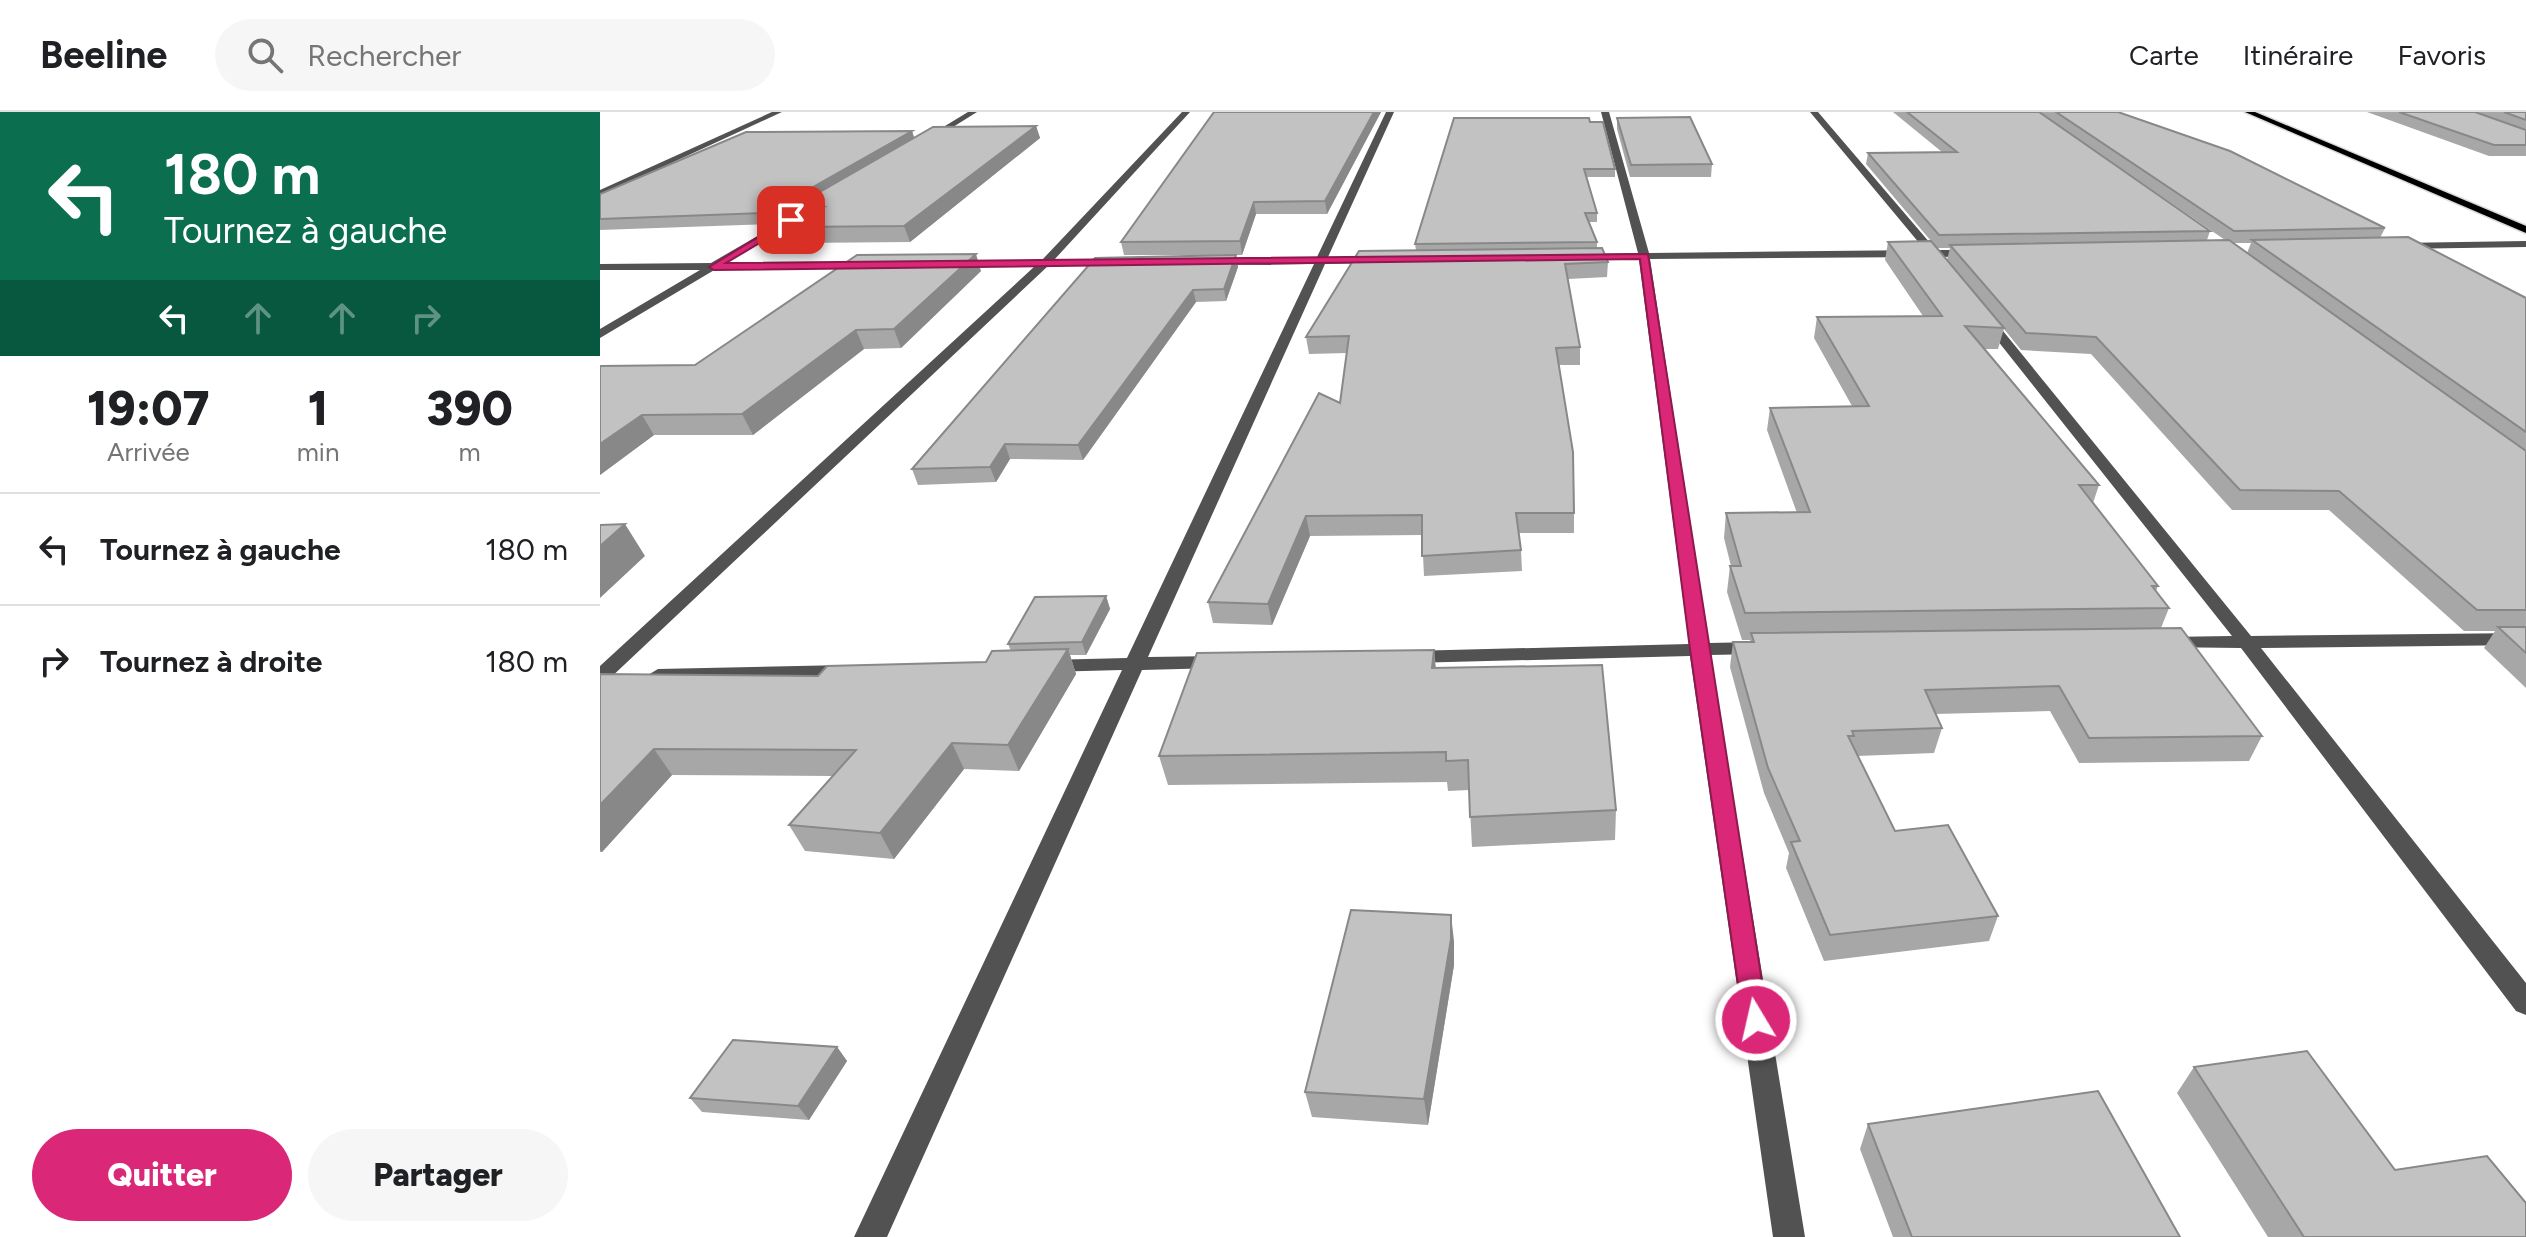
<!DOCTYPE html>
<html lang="fr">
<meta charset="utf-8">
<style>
:root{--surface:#fff;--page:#f6f6f6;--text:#202124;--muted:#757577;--line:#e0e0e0;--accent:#db2777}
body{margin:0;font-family:Figtree,sans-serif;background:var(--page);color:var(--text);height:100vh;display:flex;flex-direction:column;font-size:30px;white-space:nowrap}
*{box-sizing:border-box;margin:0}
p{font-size:26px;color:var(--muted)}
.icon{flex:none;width:44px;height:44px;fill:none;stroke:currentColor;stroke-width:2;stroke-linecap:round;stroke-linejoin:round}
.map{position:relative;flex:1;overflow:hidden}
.details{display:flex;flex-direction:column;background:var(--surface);width:600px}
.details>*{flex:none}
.hud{background:#0b6e4f;color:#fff;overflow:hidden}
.pin{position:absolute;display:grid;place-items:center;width:68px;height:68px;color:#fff;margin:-34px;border-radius:16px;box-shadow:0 4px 12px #0006}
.me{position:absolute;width:88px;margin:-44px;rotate:351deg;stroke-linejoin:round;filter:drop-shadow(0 0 6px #0008)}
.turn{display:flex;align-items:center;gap:28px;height:168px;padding:0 32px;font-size:36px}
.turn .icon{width:104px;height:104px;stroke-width:2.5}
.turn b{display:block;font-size:56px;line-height:68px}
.lanes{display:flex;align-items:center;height:76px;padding:0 32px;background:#0003;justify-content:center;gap:40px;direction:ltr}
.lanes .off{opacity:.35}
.eta{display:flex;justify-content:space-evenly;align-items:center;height:136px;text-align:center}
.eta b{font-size:48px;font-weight:800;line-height:56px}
.action{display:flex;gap:16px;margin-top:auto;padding:16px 32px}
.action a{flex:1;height:92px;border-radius:48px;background:var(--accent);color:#fff;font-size:32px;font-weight:800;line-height:92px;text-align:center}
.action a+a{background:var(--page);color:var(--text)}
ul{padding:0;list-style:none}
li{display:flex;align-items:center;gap:24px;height:112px;padding:0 32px;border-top:2px solid var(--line)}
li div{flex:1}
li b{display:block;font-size:30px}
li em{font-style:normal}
header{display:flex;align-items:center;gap:48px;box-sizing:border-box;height:112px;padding:0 40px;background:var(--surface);border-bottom:2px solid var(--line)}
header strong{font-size:38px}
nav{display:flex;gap:44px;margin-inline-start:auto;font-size:28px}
.search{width:560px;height:72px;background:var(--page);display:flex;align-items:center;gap:20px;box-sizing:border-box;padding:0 28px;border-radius:44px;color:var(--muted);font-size:30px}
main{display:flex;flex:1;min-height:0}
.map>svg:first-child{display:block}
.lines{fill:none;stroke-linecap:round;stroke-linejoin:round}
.major-casing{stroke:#dbdbdb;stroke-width:3}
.minor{fill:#525252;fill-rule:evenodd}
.major{fill:#000;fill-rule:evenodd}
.wall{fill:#a7a7a7;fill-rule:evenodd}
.shaded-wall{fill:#888}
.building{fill:#c2c2c2;stroke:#888;stroke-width:2}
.route{fill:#db2777;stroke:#8e194d;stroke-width:2}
</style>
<header>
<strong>Beeline</strong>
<div class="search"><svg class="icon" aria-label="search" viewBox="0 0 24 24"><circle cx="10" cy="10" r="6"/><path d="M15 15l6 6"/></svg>Rechercher</div>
<nav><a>Carte</a><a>Itinéraire</a><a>Favoris</a></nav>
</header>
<main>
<section class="details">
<div class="hud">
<div class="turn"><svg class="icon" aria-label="left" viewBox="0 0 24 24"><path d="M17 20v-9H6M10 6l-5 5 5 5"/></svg><div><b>180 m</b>Tournez à gauche</div></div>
<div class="lanes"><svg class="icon" aria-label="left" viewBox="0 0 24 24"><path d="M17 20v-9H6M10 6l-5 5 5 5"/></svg><svg class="icon off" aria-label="ahead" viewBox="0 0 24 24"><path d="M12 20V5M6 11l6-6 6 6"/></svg><svg class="icon off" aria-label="ahead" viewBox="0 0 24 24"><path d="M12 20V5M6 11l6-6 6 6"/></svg><svg class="icon off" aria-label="right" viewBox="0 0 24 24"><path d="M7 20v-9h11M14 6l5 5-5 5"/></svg></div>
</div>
<div class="eta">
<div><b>19:07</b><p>Arrivée</p></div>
<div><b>1</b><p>min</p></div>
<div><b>390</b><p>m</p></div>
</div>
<ul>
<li><svg class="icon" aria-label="left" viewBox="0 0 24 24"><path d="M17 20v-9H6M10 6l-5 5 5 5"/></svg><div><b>Tournez à gauche</b></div><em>180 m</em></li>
<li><svg class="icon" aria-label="right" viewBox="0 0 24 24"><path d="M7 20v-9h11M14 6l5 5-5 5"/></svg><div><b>Tournez à droite</b></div><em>180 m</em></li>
</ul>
<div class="action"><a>Quitter</a><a>Partager</a></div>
</section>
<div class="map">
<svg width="1926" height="1125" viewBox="0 0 1926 1125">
<rect width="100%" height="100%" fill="#fff"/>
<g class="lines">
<g class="major-casing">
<path id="major" d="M 1645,0 L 1655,0 L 1926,114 L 1926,121 Z"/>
</g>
<g class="minor">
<path d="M 172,0 L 182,0 L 0,84 L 0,78 Z"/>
<path d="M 368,0 L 377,0 L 329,30 L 322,28 Z"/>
<path d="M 582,0 L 590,0 L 454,148 L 518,147 L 522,148 L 522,152 L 448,154 L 7,569 L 0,571 L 0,554 L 435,154 L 354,155 L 349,152 L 350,150 L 442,148 Z"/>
<path d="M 786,0 L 794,0 L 728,145 L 778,145 L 783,148 L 778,151 L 725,152 L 548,545 L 618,544 L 628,550 L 618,556 L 542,558 L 287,1125 L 254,1125 L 522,558 L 446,560 L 436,554 L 446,548 L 527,546 L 714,152 L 610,153 L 605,150 L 610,147 L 717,145 Z"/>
<path d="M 1001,0 L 1009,0 L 1049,141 L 1325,138 L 1210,0 L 1218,0 L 1336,138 L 1374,138 L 1379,141 L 1374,144 L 1342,145 L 1343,147 L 1338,150 L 1330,145 L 1050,147 L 1108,531 L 1158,530 L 1168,536 L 1158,542 L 1110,543 L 1205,1125 L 1173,1125 L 1090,544 L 810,551 L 800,545 L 810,539 L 1089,532 L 1039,148 L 978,148 L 973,145 L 978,142 L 1038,141 Z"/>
<path d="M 216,90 L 219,95 L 127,151 L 266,150 L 271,153 L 270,155 L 116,157 L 0,226 L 0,217 L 100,158 L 0,158 L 0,152 L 111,151 Z"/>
<path d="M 1926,129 L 1926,135 L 1798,137 L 1793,134 L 1798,131 Z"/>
<path d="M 1382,203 L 1390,203 L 1651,524 L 1926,521 L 1926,533 L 1661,536 L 1926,871 L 1926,903 L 1916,899 L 1641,536 L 1559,535 L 1556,531 L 1566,525 L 1632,524 L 1382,209 Z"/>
<path d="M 246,553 L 253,555 L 256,559 L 253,563 L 58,569 L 48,563 L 58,557 Z"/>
</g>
<use href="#major" class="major"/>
</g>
<g class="wall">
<path d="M 614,0 L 781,0 L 727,102 L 656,102 L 642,143 L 524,143 L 521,130 Z"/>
<path d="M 1293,0 L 1439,0 L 1610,119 L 1607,128 L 1625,128 L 1439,0 L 1518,0 L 1785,116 L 1780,126 L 1926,186 L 1926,576 L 1884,536 L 1895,519 L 1864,519 L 1729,398 L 1632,398 L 1491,242 L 1421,238 L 1404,217 L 1398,237 L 1383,237 L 1499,373 L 1493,391 L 1558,474 L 1556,479 L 1569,496 L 1561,516 L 1662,624 L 1649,649 L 1479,651 L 1450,599 L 1335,602 L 1342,616 L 1334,641 L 1257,644 L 1295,719 L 1398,804 L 1389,829 L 1224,849 L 1186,756 L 1189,741 L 1164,681 L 1130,555 L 1133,530 L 1150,530 L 1150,528 L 1142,528 L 1127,480 L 1130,454 L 1131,454 L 1124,426 L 1126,401 L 1197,401 L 1167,318 L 1170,296 L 1252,294 L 1214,226 L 1217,205 L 1323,204 L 1285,148 L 1288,130 L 1331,129 L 1266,52 L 1268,41 L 1342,40 ZM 1633,131 L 1651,131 L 1647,141 ZM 1337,136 L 1350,136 L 1347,148 Z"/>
<path d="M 1767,0 L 1926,0 L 1926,44 L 1889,44 Z"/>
<path d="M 1017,6 L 1112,52 L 1111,65 L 1030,65 L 1017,17 Z"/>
<path d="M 990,10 L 1015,57 L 1015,65 L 986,65 L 997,101 L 997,110 L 989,110 L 997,130 L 997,136 L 1008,150 L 1007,165 L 968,167 L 980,235 L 980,253 L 959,253 L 974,401 L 974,421 L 919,421 L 921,438 L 922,459 L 824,464 L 822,423 L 710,424 L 672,513 L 613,511 L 608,490 L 740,291 L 747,241 L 709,242 L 706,225 L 816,138 L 815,132 Z"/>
<path d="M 436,14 L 440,26 L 310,130 L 199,131 L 193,115 L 198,111 L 193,100 L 172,112 L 0,118 L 0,82 L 312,19 L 314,26 Z"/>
<path d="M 636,143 L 638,155 L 626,189 L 596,190 L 483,348 L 410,347 L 396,370 L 318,373 L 312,357 Z"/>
<path d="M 381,159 L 301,236 L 264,237 L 153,323 L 54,323 L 0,363 L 0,254 L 95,253 Z"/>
<path d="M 506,484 L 510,497 L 486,543 L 470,543 L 476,562 L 419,659 L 364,657 L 294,747 L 205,739 L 189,713 L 233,664 L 72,663 L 2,740 L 0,740 L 0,562 L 218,564 L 386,550 L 411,539 L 408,532 Z"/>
<path d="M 834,538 L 836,556 L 1016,698 L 1015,728 L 872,735 L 869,678 L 848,679 L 847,670 L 568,673 L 559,644 Z"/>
<path d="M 854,829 L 854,853 L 828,1013 L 712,1005 L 705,980 Z"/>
<path d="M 237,935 L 247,949 L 209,1008 L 102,1000 L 90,986 Z"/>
<path d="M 1594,955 L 1795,1058 L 1926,1125 L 1668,1125 L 1577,981 Z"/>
<path d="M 1268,1012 L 1580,1125 L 1293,1125 L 1260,1037 Z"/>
</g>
<g class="shaded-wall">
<path d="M 774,0 L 781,0 L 727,102 L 725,89 Z"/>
<path d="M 436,14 L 440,26 L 310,130 L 304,114 Z"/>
<path d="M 312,19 L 315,28 L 192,96 L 193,100 L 172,112 L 167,101 Z"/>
<path d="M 654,90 L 656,102 L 642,143 L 640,129 Z"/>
<path d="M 376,142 L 381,159 L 301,236 L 294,217 Z"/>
<path d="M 636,143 L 638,155 L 626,189 L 624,177 Z"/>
<path d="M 593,178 L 596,190 L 483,348 L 478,333 Z"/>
<path d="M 256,218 L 264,237 L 153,323 L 142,302 Z"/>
<path d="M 42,303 L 54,323 L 0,363 L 0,332 Z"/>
<path d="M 405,332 L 410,347 L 396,370 L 390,355 Z"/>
<path d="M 706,404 L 710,424 L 672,513 L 668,492 Z"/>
<path d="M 25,412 L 45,444 L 0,486 L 0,434 Z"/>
<path d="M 506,484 L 510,497 L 486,543 L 482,530 Z"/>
<path d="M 468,537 L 476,562 L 419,659 L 408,633 Z"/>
<path d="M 834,538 L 836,566 L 832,556 Z"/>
<path d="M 352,631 L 364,657 L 294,747 L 280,721 Z"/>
<path d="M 54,637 L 72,663 L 2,740 L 0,738 L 0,693 Z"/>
<path d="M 851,803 L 854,829 L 854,853 L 828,1013 L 824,987 Z"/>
<path d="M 237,935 L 247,949 L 209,1008 L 198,994 Z"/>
</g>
<g class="building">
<path d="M 614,0 L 774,0 L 725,89 L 654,90 L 640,129 L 521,130 Z"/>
<path d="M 1307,0 L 1439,0 L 1610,119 L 1339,123 L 1268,41 L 1357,40 Z"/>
<path d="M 1456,0 L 1518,0 L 1630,39 L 1785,116 L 1634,119 Z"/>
<path d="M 1799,0 L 1875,0 L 1926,18 L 1926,33 L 1894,33 Z"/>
<path d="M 1904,0 L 1926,0 L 1926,8 Z"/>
<path d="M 1090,5 L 1112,52 L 1031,53 L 1017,6 Z"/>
<path d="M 854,6 L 989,6 L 990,10 L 1003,10 L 1015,57 L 984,57 L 997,101 L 985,101 L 997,130 L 815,132 Z"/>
<path d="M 436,14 L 304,114 L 193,115 L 224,95 L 192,96 L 333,15 Z"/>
<path d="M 312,19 L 167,101 L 0,107 L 0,82 L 146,20 Z"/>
<path d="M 1808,125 L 1926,186 L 1926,320 L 1652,128 Z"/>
<path d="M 1629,128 L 1926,339 L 1926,498 L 1877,498 L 1739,379 L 1640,378 L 1496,225 L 1426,221 L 1350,133 Z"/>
<path d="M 1331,129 L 1404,216 L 1365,214 L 1499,373 L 1479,373 L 1558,474 L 1552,474 L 1569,496 L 1145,501 L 1130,454 L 1141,454 L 1126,401 L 1210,400 L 1170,296 L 1269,294 L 1217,205 L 1342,204 L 1288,130 Z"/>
<path d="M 1002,136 L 1008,150 L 965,152 L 980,235 L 956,236 L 973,340 L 974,401 L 916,401 L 921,438 L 822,444 L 822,403 L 706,404 L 668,492 L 608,490 L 719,281 L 740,291 L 749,224 L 706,225 L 759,139 Z"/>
<path d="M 376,142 L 294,217 L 256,218 L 142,302 L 42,303 L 0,332 L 0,254 L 95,253 L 257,143 Z"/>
<path d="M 636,143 L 624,177 L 593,178 L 478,333 L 405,332 L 390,355 L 312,357 L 495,146 Z"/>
<path d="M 25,412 L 0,434 L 0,413 Z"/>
<path d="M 506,484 L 482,530 L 408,532 L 435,485 Z"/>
<path d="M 1898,515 L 1926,515 L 1926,541 Z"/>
<path d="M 1581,516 L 1662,624 L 1489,626 L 1459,574 L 1325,578 L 1342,616 L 1252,619 L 1254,624 L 1248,624 L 1295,719 L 1348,713 L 1398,804 L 1230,823 L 1191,730 L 1200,729 L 1168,656 L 1133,530 L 1154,530 L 1151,521 Z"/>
<path d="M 468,537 L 408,633 L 352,631 L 280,721 L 189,713 L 256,638 L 54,637 L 0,693 L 0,562 L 218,564 L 227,554 L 386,550 L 392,539 Z"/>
<path d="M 834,538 L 832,556 L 1002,553 L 1016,698 L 870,705 L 868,648 L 846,649 L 846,640 L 559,644 L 597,541 Z"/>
<path d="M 751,798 L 851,803 L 851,827 L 824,987 L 705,980 Z"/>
<path d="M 133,928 L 237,935 L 198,994 L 90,986 Z"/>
<path d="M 1707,939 L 1795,1058 L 1887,1044 L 1926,1091 L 1926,1125 L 1704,1125 L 1594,955 Z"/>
<path d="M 1498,979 L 1580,1125 L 1312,1125 L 1268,1012 Z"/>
</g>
<path class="route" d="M 191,105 L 195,110 L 126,151 L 1048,142 L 1168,908 L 1165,916 L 1156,919 L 1147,916 L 1143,908 L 1090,537 L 1040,147 L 114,158 L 109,155 Z"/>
</svg>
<div class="pin" style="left:191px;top:108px;background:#d93025"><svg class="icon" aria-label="arrive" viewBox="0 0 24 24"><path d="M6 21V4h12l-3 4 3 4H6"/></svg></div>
<svg class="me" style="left:1156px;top:908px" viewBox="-20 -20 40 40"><circle r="17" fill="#db2777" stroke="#fff" stroke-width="3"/><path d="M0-11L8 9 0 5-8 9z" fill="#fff"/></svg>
</div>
</main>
